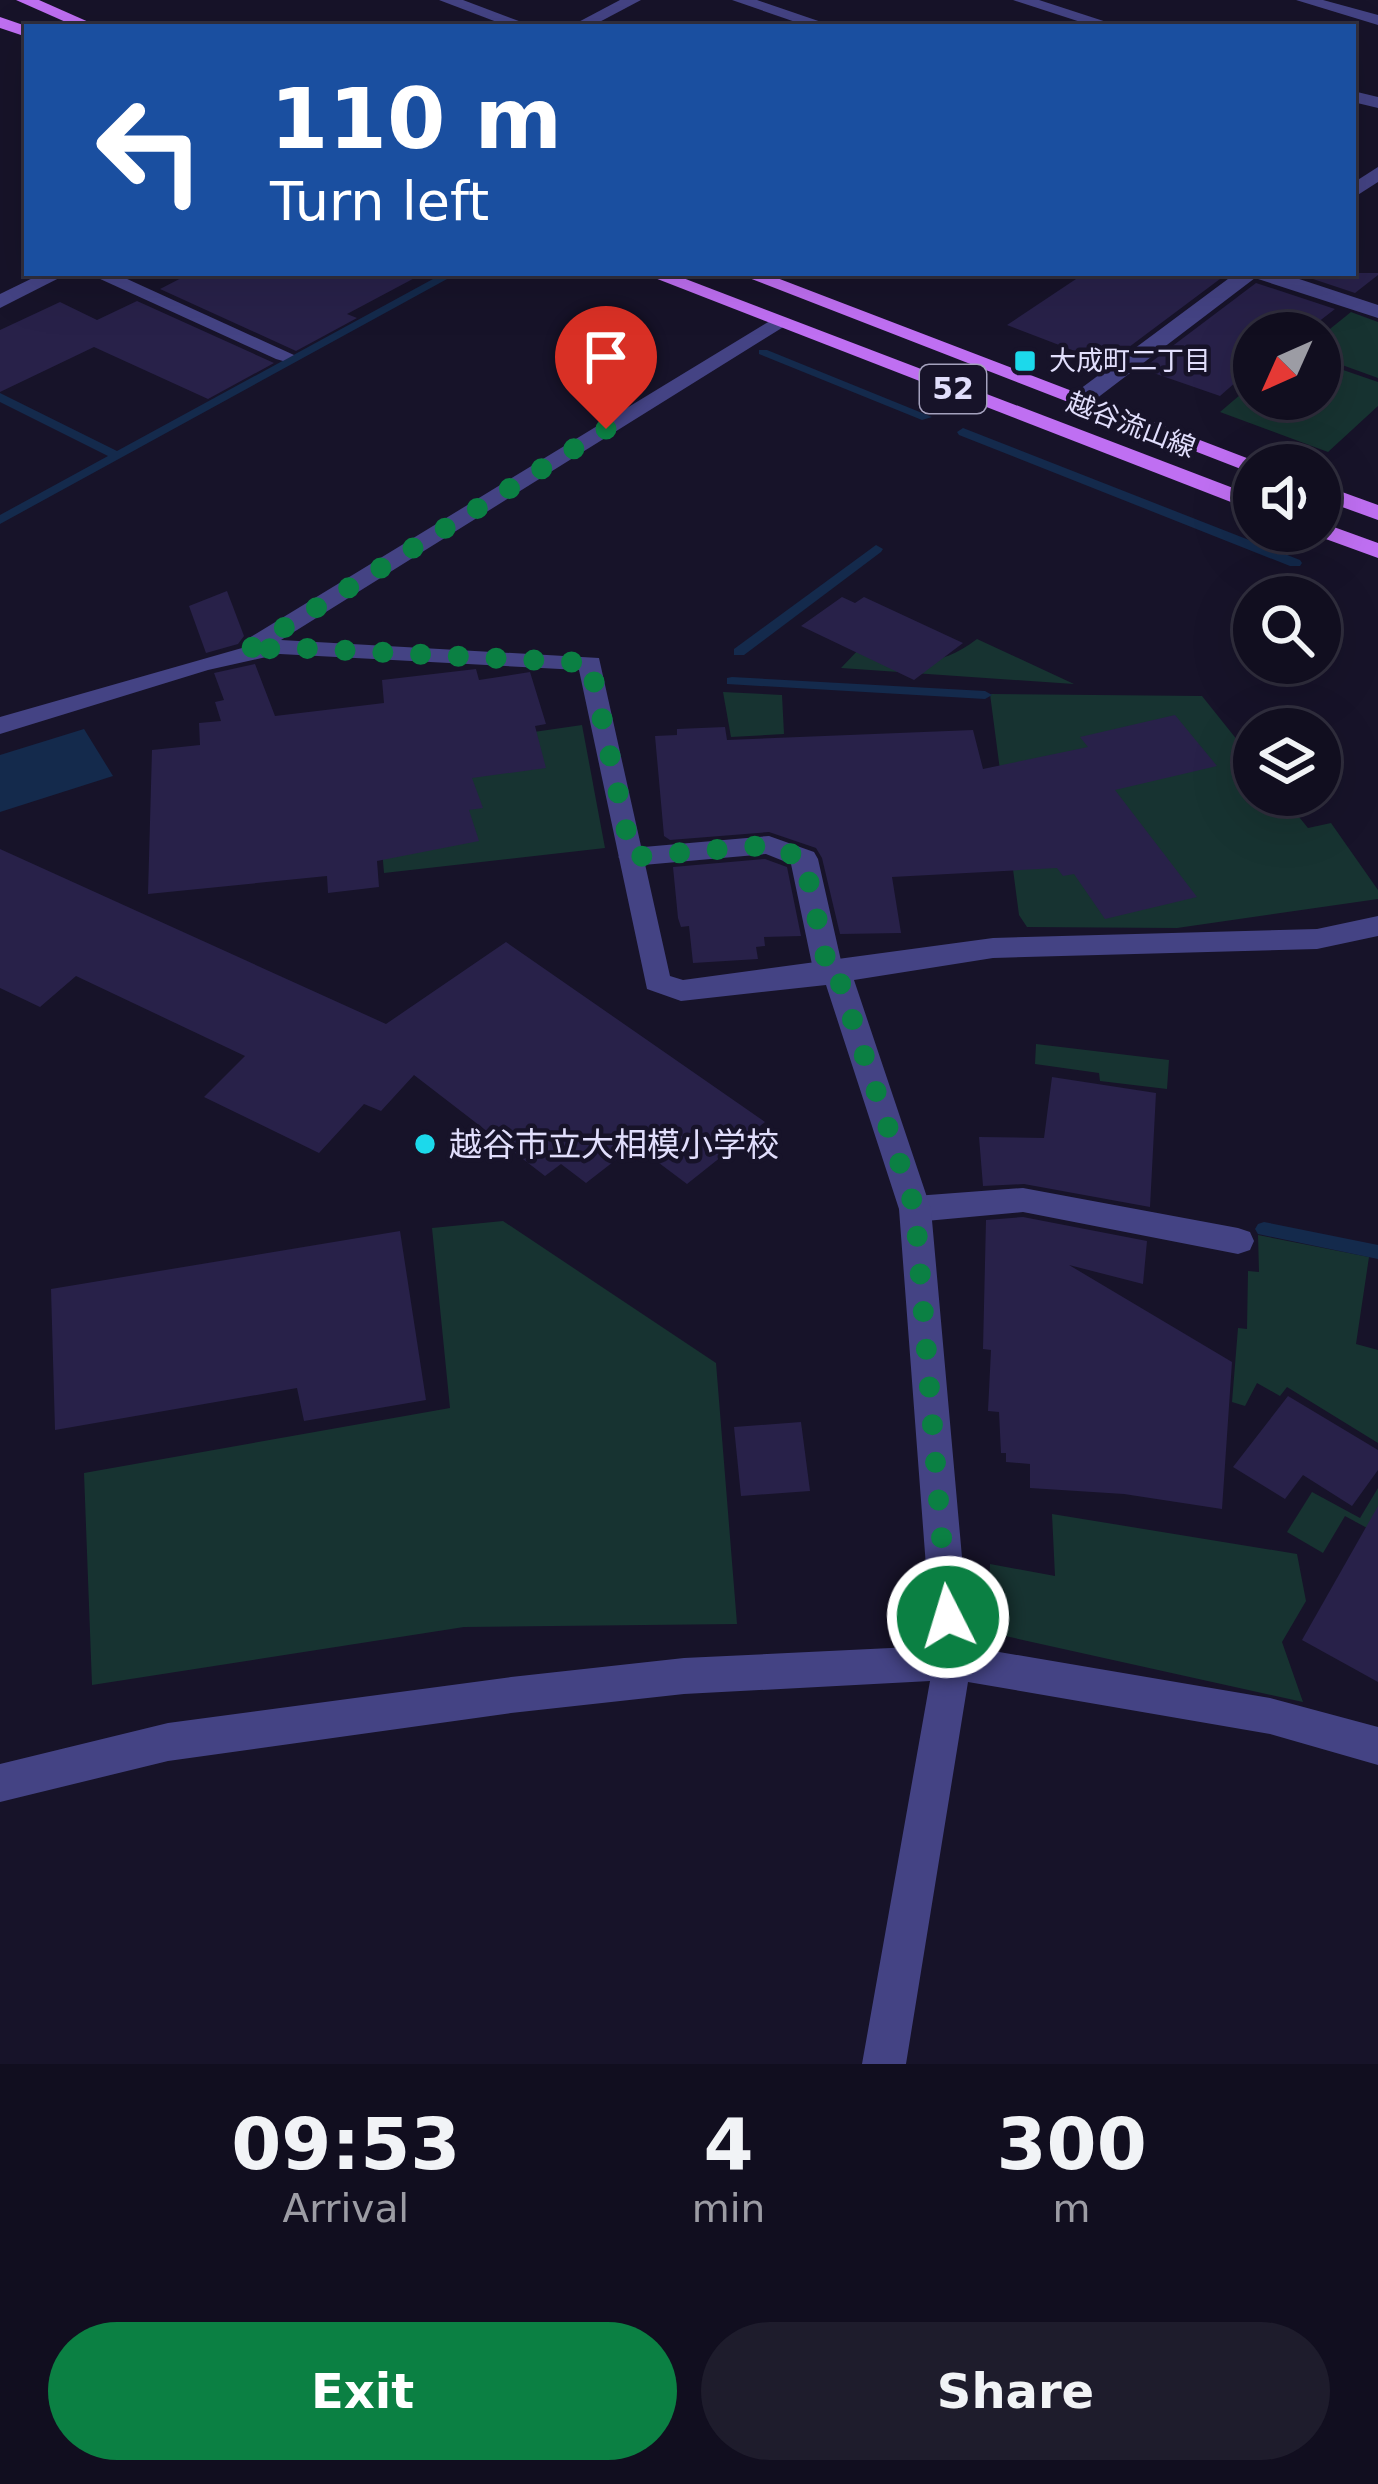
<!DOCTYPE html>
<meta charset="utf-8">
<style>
:root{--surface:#110e1f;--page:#1e1c2c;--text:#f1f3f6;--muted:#9c9ca4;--line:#302e3d;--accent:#0b8043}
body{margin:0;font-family:"DejaVu Sans","Noto Sans JP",sans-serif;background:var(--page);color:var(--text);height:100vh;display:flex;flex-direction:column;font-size:45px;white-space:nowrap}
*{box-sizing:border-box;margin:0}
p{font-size:39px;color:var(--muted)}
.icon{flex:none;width:66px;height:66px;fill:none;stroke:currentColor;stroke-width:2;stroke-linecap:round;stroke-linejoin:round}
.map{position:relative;height:2064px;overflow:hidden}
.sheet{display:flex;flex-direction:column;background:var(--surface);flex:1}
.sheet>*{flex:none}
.top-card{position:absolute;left:24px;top:24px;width:1332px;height:252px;border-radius:0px;box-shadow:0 12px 48px #0002,0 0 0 3px var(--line);background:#1a4fa0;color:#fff;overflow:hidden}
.needle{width:78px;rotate:225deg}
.buttons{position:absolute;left:1233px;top:312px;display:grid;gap:24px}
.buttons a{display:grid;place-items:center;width:108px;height:108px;border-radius:50%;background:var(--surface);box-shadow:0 12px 48px #0002,0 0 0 3px var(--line);font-size:60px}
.pin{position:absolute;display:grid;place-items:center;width:102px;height:102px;color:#fff;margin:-123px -51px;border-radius:50% 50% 50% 0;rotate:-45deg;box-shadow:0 0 12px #0007}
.pin .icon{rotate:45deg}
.me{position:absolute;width:132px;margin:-66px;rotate:355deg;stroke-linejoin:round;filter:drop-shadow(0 0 9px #0008)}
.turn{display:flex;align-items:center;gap:42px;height:252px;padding:0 48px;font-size:54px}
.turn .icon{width:156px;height:156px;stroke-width:2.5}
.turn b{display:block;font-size:84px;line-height:102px}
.eta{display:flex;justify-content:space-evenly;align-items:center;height:204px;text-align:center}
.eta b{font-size:72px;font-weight:700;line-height:84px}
.button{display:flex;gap:24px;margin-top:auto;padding:24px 48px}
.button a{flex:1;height:138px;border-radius:72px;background:var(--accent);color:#fff;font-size:48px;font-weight:700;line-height:138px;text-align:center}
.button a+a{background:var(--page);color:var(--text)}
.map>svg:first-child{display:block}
.green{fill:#173331}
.water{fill:#142a4c}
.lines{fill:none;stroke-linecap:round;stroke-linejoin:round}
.stream{fill:#142a4c;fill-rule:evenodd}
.building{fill:#282149}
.service{fill:#444384;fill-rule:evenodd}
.minor{fill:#444384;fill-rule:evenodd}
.tertiary{fill:#444384;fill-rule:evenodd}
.primary{fill:#bf6ff2;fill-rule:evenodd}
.route{stroke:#0b8043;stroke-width:21;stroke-dasharray:0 37.8}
.poi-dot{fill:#1cd9eb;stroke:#171329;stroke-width:4.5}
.labels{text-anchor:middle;stroke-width:9;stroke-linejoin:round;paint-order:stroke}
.far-poi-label{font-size:27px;fill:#e1defc;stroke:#171329;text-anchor:start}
.far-street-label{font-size:27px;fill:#e1defc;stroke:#171329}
.shield{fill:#171329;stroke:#a4a1bd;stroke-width:3}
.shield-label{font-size:30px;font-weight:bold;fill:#e1defc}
.poi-label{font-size:33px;fill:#e1defc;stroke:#171329;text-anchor:start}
</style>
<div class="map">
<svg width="1378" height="2064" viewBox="0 0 1378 2064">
<rect width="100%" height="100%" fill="#171329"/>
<g class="green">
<path d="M 1351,312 L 1378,322 L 1378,378 L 1320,357 L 1320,337 Z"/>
<path d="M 1320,362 L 1378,382 L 1378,406 L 1328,452 L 1220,412 L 1254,383 L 1254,399 L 1320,399 Z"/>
<path d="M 977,639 L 1074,684 L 841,668 L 861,647 C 910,661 934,672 977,639 Z"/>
<path d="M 723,692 L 782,695 L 784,734 L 731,737 Z"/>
<path d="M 990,694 L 1202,696 L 1254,761 L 1254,795 L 1281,795 L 1308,828 L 1331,823 L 1378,890 L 1378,899 L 1177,928 L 1027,927 L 1019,915 Z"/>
<path d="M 582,725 L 605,848 L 384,873 L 377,790 L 437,746 Z"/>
<path d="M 1036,1044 L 1169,1060 L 1167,1089 L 1100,1081 L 1099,1073 L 1035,1064 Z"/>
<path d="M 503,1221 L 716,1363 L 737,1624 L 464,1627 L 92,1685 L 84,1473 L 450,1408 L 432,1228 Z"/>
<path d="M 1258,1235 L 1369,1257 L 1356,1344 L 1378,1350 L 1378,1443 L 1287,1387 L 1280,1396 L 1257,1383 L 1245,1406 L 1232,1402 L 1238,1328 L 1247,1329 L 1248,1271 L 1259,1272 Z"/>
<path d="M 1378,1488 L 1378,1534 L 1345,1516 L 1323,1553 L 1287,1532 L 1312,1492 L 1360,1518 Z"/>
<path d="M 1052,1514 L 1297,1554 L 1306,1601 L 1282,1642 L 1303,1702 L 996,1634 L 989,1598 L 990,1564 L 1055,1576 Z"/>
</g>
<path class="water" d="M 84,729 L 113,776 L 0,812 L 0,755 Z"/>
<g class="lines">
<g class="stream">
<path d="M 444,273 L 458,273 L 0,524 L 0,515 L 108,456 L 0,402 L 0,393 L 117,451 Z"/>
<path d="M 759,350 L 767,350 L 932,417 L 922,420 L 759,354 Z"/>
<path d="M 963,428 L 1300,560 L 1302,563 L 1300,566 L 1290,566 L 959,435 L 957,432 Z"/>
<path d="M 876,545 L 883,549 L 881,552 L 744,655 L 734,655 L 734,649 Z"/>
<path d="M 732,677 L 985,691 L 992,695 L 985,699 L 727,684 L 727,678 Z"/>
<path d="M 1264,1222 L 1378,1245 L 1378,1259 L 1258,1234 L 1255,1229 L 1258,1224 Z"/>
</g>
</g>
<g class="building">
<path d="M 191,273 L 424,273 L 347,314 L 357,318 L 296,351 L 160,289 Z"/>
<path d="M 1085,273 L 1228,273 L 1113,359 L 1099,354 L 1093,358 L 1007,325 Z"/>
<path d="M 1295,273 L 1378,273 L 1378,275 L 1355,293 Z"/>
<path d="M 1256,283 L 1335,309 L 1304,333 L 1254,333 L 1254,366 L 1220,396 L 1142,369 Z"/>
<path d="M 137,301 L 274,363 L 208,399 L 94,347 L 0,392 L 0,330 L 60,302 L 97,320 Z"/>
<path d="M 227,591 L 244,636 L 238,644 L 206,653 L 189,606 Z"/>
<path d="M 842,597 L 855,603 L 864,597 L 963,643 L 914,680 L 801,626 Z"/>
<path d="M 255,664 L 275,716 L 384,703 L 382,680 L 476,669 L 479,680 L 530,672 L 546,724 L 535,726 L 546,768 L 472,778 L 483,808 L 469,810 L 479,841 L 377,861 L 379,887 L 328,893 L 327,876 L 148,894 L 152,750 L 200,745 L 199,723 L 221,721 L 215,702 L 224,700 L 214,673 Z"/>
<path d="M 1175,715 L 1217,766 L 1115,790 L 1197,897 L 1105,919 L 1074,874 L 1063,876 L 1057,868 L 892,877 L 901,933 L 840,934 L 822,858 L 816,848 L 769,832 L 670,840 L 664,836 L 655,736 L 677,735 L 677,729 L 725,727 L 727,740 L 973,730 L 983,769 L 1088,747 L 1080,737 Z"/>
<path d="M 0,849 L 386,1024 L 506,942 L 765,1122 L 687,1184 L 635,1145 L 586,1183 L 561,1164 L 545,1176 L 414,1075 L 381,1111 L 364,1104 L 319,1153 L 204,1097 L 245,1056 L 76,976 L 40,1007 L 0,988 Z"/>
<path d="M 765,859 L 787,867 L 801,936 L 764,937 L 765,946 L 756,947 L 758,959 L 693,963 L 689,926 L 681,927 L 678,918 L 673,867 Z"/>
<path d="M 1052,1077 L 1156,1093 L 1150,1207 L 1024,1184 L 983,1186 L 979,1137 L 1044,1138 Z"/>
<path d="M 1023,1217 L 1147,1241 L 1143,1284 L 1069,1265 L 1232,1362 L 1222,1509 L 1124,1494 L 1030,1488 L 1030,1464 L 1006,1462 L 1006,1453 L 1001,1453 L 999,1412 L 988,1411 L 991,1350 L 983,1349 L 986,1220 Z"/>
<path d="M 400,1231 L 426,1400 L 304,1421 L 297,1388 L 55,1430 L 51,1289 Z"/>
<path d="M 1288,1396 L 1378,1450 L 1378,1470 L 1352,1506 L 1303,1475 L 1285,1499 L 1233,1467 Z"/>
<path d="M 801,1422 L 810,1491 L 741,1496 L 734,1427 Z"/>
<path d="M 1378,1506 L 1378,1682 L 1302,1640 Z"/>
</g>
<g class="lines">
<g class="service">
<path d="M 87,273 L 114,273 L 294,355 L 283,361 L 276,359 Z"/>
<path d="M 769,836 L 814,852 L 818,859 L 844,974 L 839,981 L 819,981 L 814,974 L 791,864 L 766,854 L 632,866 L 618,857 L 632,848 Z"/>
<path d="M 1023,1188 L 1238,1228 L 1250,1232 L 1254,1241 L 1250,1250 L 1238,1254 L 1023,1212 L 915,1222 L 904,1218 L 899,1209 L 904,1200 L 915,1196 Z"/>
</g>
<g class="minor">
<path d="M 439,0 L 463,0 L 535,27 L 510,27 Z"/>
<path d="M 620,0 L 641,0 L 590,27 L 569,27 Z"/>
<path d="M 732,0 L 757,0 L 836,27 L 810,27 Z"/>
<path d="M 1013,0 L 1039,0 L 1122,27 L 1096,27 Z"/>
<path d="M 1296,0 L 1323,0 L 1378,15 L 1378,25 Z"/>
<path d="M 1353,91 L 1378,97 L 1378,108 L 1353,102 Z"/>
<path d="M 1378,167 L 1378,182 L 1353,198 L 1353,183 Z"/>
<path d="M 1236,273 L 1281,273 L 1378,305 L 1378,318 L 1255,278 L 1088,405 L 1072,405 L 1072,395 Z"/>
<path d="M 778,316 L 788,322 L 785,326 L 281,640 L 599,658 L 670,976 L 683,980 L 993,938 L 1317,929 L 1378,916 L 1378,936 L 1317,949 L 993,958 L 854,980 L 931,1209 L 970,1647 L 1270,1698 L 1378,1727 L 1378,1765 L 1270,1734 L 968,1682 L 906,2064 L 862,2064 L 930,1681 L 684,1694 L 511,1713 L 168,1761 L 0,1802 L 0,1764 L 168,1723 L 511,1677 L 684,1658 L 932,1646 L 899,1209 L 826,985 L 681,1001 L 647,989 L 579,670 L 280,654 L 208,670 L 0,734 L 0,717 L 242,648 L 244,641 Z"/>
</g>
<path class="tertiary" d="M 43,273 L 69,273 L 0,308 L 0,294 Z"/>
<g class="primary">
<path d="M 16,0 L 39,0 L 100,27 L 77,27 Z"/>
<path d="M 0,17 L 29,27 L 27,37 L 0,28 Z"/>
<path d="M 642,273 L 670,273 L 1254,496 L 1254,511 Z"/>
<path d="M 736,273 L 764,273 L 1265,465 L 1254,465 L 1254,473 L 1246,471 Z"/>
<path d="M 1320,484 L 1378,505 L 1378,520 L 1320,499 Z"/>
<path d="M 1320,522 L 1378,543 L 1378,558 L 1312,534 L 1310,531 L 1320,531 Z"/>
</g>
</g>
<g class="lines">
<path class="route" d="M 606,429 L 243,653 L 280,647 L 590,663 L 632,857 L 769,845 L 804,859 L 829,974 L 837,973 L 915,1209 L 948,1617"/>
</g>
<g class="poi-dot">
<rect x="1013" y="349" width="24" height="24" rx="6"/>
<circle cx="425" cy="1144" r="12"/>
</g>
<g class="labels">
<g class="far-poi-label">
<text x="1049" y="370">大成町二丁目</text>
</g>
<g class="far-street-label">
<text transform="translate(1131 425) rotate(21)" y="9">越谷流山線</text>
</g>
<rect class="shield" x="920" y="365" width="66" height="48" rx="9"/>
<g class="shield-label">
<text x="953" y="399">52</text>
</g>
<g class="poi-label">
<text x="449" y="1156">越谷市立大相模小学校</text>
</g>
</g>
</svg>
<div class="buttons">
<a><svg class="needle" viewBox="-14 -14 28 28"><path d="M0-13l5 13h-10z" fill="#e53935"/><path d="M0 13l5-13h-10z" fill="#9c9ca4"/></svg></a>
<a><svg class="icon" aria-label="sound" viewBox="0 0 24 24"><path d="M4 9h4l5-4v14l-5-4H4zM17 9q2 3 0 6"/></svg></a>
<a><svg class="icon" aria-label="search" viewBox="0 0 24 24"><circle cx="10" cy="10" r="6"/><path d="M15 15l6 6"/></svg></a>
<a><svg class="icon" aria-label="layers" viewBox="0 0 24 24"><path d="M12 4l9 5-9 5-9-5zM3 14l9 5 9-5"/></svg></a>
</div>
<div class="pin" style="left:606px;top:429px;background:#d93025"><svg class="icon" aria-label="arrive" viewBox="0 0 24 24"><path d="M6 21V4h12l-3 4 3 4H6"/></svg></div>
<svg class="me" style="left:948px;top:1617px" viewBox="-20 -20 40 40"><circle r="17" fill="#0b8043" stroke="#fff" stroke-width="3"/><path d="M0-11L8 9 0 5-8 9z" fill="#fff"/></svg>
<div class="top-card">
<div class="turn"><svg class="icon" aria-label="left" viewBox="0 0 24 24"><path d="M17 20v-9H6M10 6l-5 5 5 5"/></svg><div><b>110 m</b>Turn left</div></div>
</div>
</div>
<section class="sheet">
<div class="eta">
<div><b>09:53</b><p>Arrival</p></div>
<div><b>4</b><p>min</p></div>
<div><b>300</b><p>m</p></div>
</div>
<div class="button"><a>Exit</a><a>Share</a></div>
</section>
